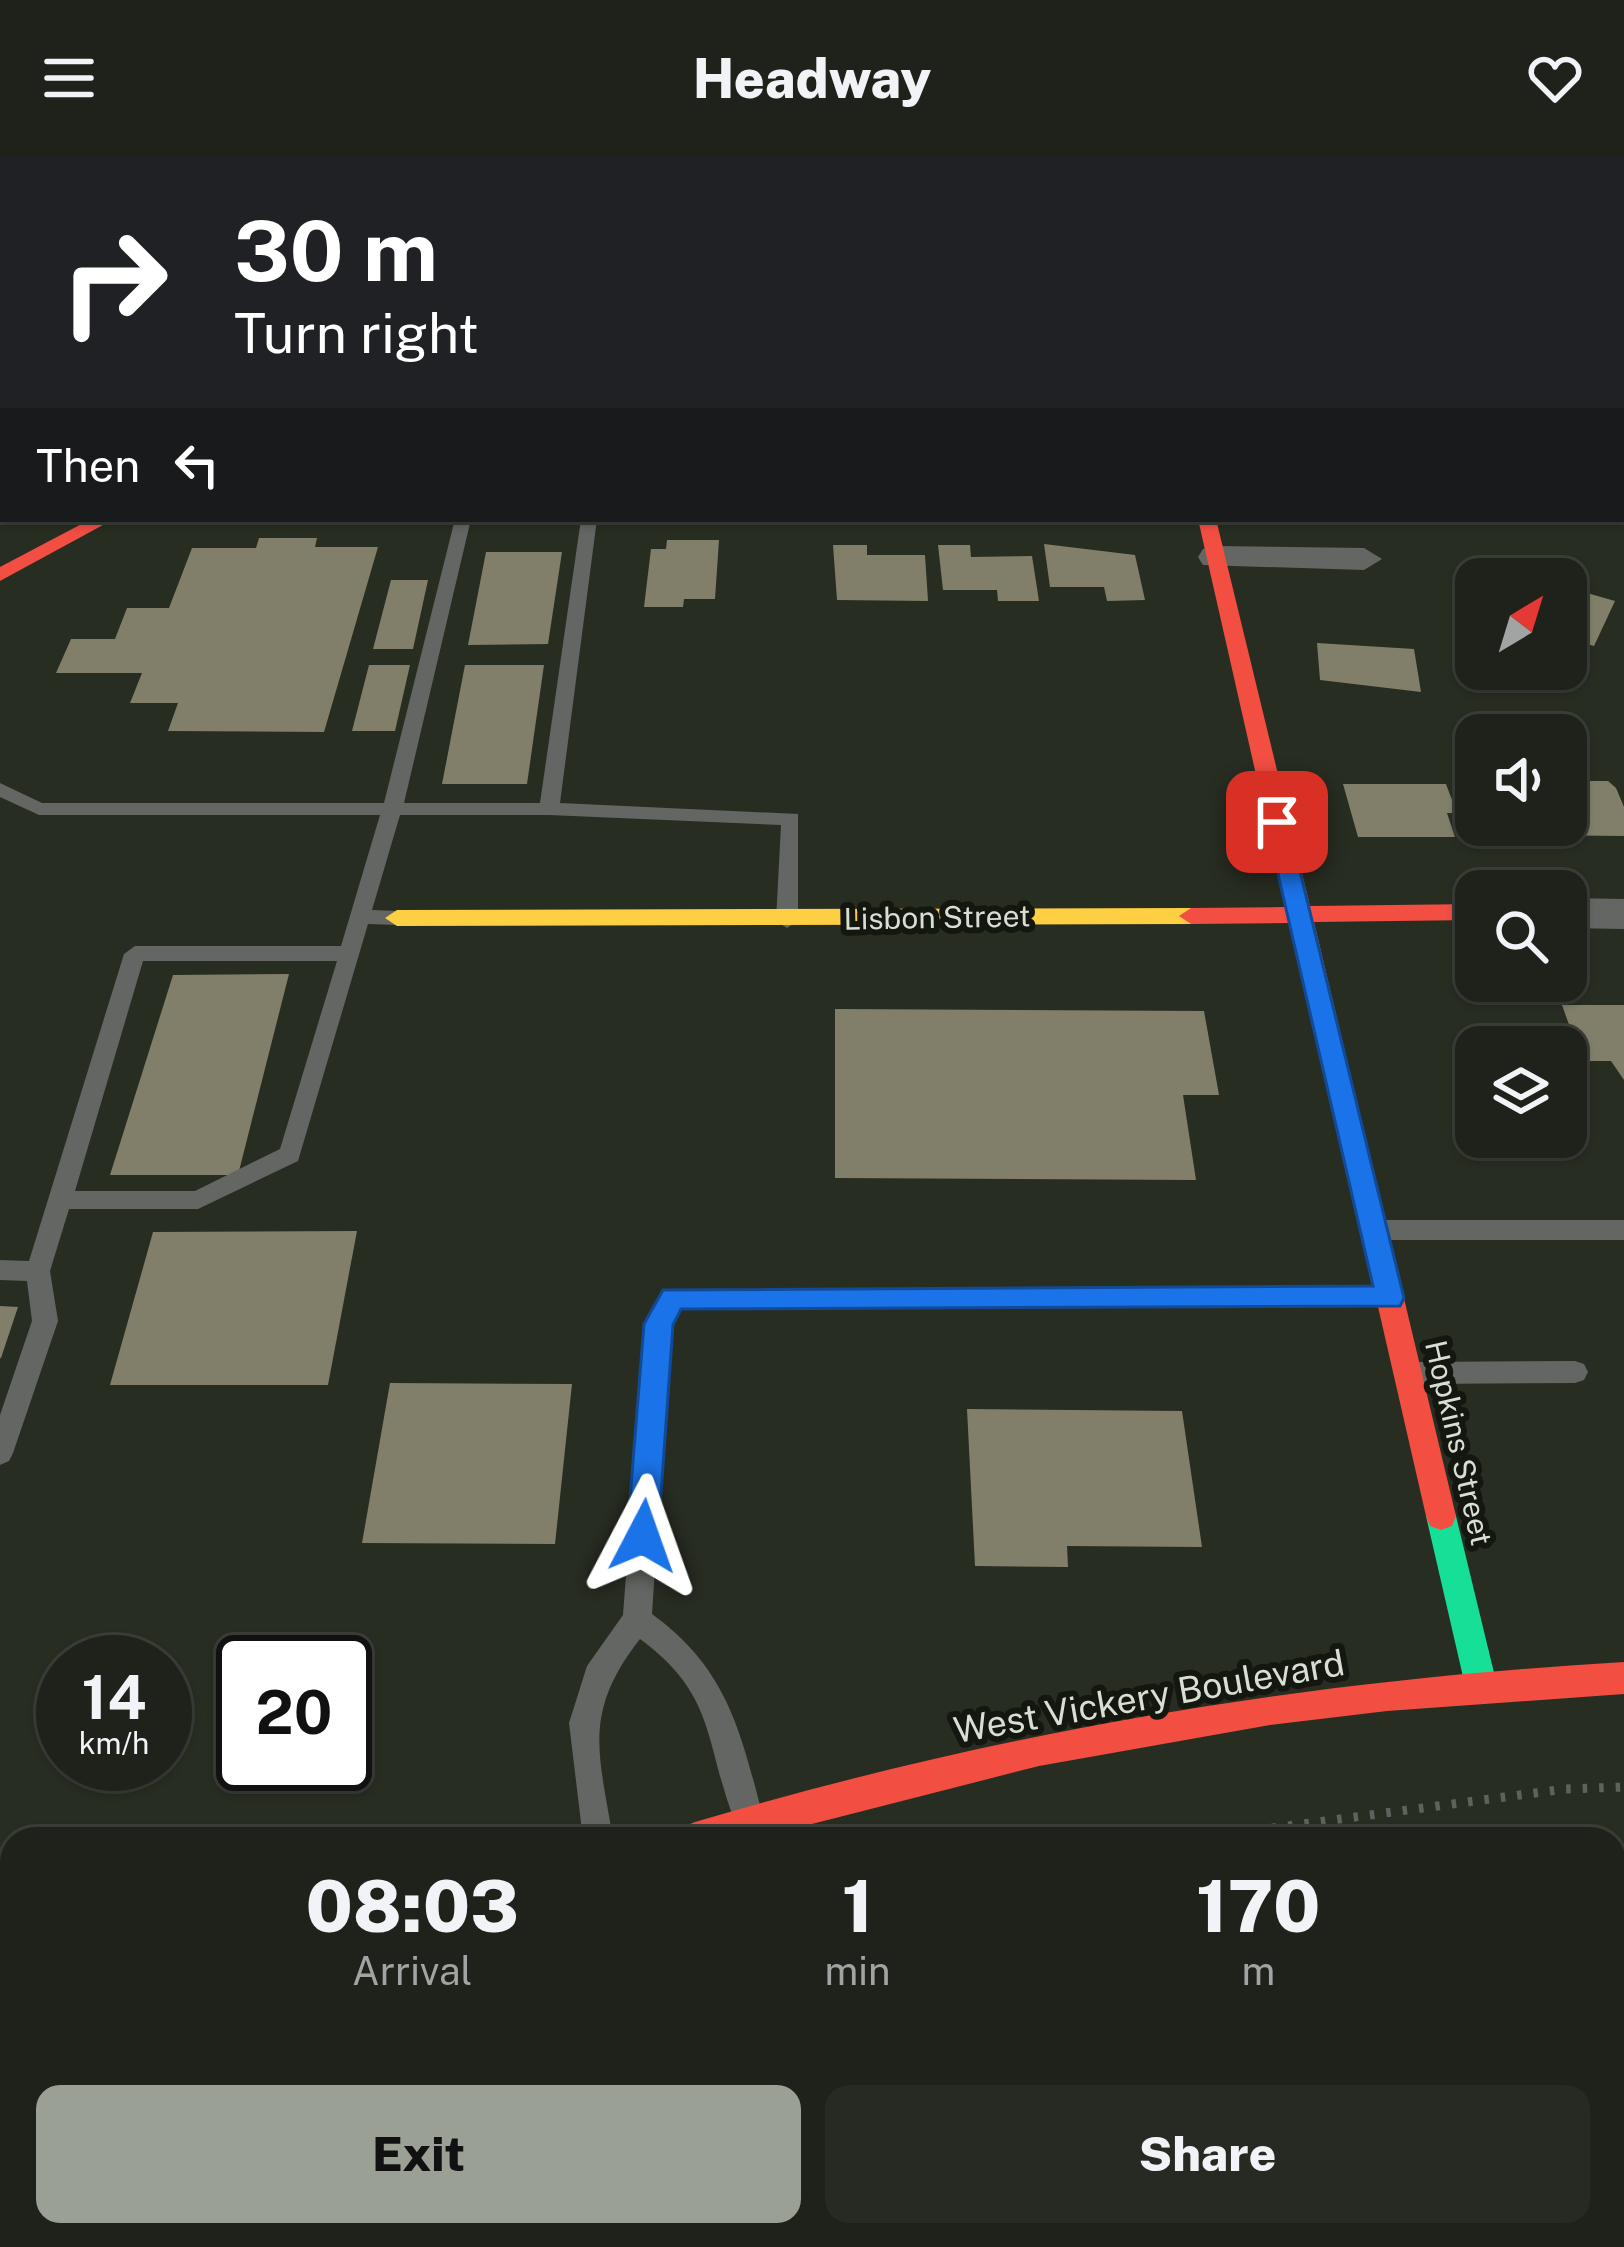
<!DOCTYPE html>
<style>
:root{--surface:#1e221a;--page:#262a23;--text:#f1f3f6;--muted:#a1a4a2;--line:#3c3f39;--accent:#9aa094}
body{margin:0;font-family:"Public Sans",sans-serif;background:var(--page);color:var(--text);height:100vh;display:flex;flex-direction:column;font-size:45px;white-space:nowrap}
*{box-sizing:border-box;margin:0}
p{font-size:39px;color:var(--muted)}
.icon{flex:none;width:66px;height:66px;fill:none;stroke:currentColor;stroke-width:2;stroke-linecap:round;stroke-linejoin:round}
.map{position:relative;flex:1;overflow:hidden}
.sheet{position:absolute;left:0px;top:1671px;width:1626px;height:420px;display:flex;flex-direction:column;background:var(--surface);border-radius:36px 36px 0 0;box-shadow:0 3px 9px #0004,0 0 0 3px var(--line)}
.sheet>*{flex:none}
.hud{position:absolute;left:0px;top:0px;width:1626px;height:366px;box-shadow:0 3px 9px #0004,0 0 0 3px var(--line);background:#202124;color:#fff;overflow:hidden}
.needle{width:78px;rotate:38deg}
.controls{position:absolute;left:1455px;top:402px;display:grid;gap:24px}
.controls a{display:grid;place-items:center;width:132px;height:132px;border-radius:24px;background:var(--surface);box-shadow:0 3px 9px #0004,0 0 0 3px var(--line);font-size:60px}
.speed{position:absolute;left:36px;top:1479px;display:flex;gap:24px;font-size:60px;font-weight:700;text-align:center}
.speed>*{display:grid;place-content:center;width:156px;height:156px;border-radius:50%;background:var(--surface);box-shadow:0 3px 9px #0004,0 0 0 3px var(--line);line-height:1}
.speed small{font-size:30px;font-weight:400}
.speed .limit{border:6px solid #111;border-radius:18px;background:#fff;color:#111}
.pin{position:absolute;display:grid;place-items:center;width:102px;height:102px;color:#fff;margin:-51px;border-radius:24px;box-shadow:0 6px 18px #0006}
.me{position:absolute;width:132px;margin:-66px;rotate:4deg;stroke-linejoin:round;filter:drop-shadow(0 0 9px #0008)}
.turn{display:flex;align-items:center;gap:42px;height:252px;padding:0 36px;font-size:54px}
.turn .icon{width:156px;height:156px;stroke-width:2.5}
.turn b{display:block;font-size:84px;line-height:102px}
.then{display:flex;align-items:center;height:114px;padding:0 36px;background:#0003;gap:24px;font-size:45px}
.eta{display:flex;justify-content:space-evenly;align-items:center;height:204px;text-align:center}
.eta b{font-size:72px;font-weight:800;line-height:84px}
.action{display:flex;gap:24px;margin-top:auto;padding:24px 36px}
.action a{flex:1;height:138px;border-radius:24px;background:var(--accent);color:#111;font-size:48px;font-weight:800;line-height:138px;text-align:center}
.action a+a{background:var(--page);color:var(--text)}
header{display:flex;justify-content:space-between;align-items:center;height:156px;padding:0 36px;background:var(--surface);font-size:54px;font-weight:800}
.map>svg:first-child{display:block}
.building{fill:#817f6a}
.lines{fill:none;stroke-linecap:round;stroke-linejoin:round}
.path{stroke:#5e625d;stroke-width:9;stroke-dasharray:4.5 12;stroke-linecap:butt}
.lane{fill:#636663;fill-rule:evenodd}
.street{fill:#636663;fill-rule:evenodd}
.fast{fill:#16e098;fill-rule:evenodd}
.slow{fill:#ffcf43;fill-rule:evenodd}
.jam{fill:#f24e42;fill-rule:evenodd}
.route{fill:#1a73e8;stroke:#114b97;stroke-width:3}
.labels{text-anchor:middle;stroke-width:12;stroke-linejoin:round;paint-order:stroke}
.street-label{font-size:30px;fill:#d8ded2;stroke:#13170f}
.near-street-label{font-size:36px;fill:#d8ded2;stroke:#13170f}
</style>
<header><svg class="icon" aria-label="menu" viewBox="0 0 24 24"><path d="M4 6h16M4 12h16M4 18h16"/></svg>Headway<svg class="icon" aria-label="heart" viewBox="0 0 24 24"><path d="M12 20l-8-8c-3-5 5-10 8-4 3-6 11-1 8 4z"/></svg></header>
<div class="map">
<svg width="1624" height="2091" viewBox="0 0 1624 2091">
<rect width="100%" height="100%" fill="#282d22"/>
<g class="building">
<path d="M 259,382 L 317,382 L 315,391 L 378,391 L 324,576 L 168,575 L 178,547 L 130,547 L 142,517 L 56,517 L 71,483 L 115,483 L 127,452 L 169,452 L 192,392 L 256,392 Z"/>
<path d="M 667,384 L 719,384 L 715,443 L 684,443 L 683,451 L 644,451 L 651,393 L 666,393 Z"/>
<path d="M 1044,388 L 1135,399 L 1145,444 L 1107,445 L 1104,431 L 1050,431 Z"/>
<path d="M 833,389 L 867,389 L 867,399 L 925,399 L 928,445 L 837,444 Z"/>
<path d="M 938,389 L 970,389 L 971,401 L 1032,400 L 1039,445 L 998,445 L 997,434 L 943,434 Z"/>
<path d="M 486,396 L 562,396 L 548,488 L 468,489 Z"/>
<path d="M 391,424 L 428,424 L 413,493 L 373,493 Z"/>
<path d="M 1566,431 L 1615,445 L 1594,490 L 1566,482 Z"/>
<path d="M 1317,487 L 1414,493 L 1421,536 L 1320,524 Z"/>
<path d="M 369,509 L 410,509 L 395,575 L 352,575 Z"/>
<path d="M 465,509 L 544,509 L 527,628 L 442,628 Z"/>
<path d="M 1579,625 L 1608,625 L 1616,632 L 1624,651 L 1624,680 L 1531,679 L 1527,669 L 1566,669 L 1566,633 L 1582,633 Z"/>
<path d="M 1343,628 L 1446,628 L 1457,657 L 1447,657 L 1455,681 L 1358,681 Z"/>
<path d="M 289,818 L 238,1019 L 110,1019 L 173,819 Z"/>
<path d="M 1562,849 L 1624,849 L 1624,924 L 1611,905 L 1582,905 Z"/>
<path d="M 835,853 L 1204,855 L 1219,939 L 1183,939 L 1196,1024 L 835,1022 Z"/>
<path d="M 357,1075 L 328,1229 L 110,1229 L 153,1076 Z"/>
<path d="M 0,1150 L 18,1151 L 1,1202 L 0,1202 Z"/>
<path d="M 390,1227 L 572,1228 L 555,1388 L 362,1387 Z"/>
<path d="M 967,1253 L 1182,1255 L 1202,1391 L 1067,1390 L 1068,1411 L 975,1410 Z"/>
</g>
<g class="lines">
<g class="path">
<path d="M 1190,1683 L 1565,1633 L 1624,1631"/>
<path d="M 129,2091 L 166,2079"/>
</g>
<g class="lane">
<path d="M 112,0 L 130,0 L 133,3 L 115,3 Z"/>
<path d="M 241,0 L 260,0 L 263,3 L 244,3 Z"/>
<path d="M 320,0 L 339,0 L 317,3 Z"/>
<path d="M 836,0 L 852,0 L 833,3 Z"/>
<path d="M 0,77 L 3,78 L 3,86 L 0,85 Z"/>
<rect x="0" y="112" width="3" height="10"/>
<path d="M 0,307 L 3,308 L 3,319 L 0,318 Z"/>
<path d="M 455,363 L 471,363 L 404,647 L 540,647 L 581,363 L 597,363 L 560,647 L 798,658 L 798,765 L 787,772 L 776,765 L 781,669 L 549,659 L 400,659 L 372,754 L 397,755 L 408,762 L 397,769 L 368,768 L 298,1005 L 198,1053 L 69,1053 L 50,1115 L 58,1165 L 13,1297 L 9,1305 L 0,1309 L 0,1259 L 32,1165 L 27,1125 L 0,1124 L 0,1104 L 29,1105 L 124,798 L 135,790 L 341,790 L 380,659 L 39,659 L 0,641 L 0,627 L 42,647 L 384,647 ZM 143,805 L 337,805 L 280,993 L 195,1035 L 75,1035 Z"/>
<path d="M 1376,1064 L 1624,1064 L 1624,1084 L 1376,1084 L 1367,1081 L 1364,1074 L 1367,1067 Z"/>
<path d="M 1388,1131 L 1397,1134 L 1401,1141 L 1397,1148 L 1388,1151 L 680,1152 L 671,1169 L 652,1458 C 726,1512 740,1572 762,1657 L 758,1668 L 747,1672 L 736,1668 C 704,1589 718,1540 640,1483 C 582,1557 599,1597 613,1683 L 583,1683 L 569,1567 L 587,1510 L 623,1459 L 645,1168 L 664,1135 Z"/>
<path d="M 1575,1205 L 1584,1208 L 1588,1216 L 1584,1224 L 1575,1227 L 1415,1228 L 1406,1225 L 1402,1217 L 1406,1209 L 1415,1206 Z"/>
</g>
<g class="street">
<path d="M 853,0 L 889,0 L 891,3 L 855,3 Z"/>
<rect x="1623" y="195" width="1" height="20"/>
<path d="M 1216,390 L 1364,392 L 1382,403 L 1364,414 L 1203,409 L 1198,401 L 1203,393 Z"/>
<path d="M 1566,742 L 1624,743 L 1624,773 L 1566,772 Z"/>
</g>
<g class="fast">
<path d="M 1441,1346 L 1452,1350 L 1456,1360 L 1496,1525 L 1492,1536 L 1480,1541 L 1468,1536 L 1464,1525 L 1426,1360 L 1430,1350 Z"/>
<path d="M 12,1815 L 12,1851 L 0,1854 L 0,1818 Z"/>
</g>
<path class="slow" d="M 1191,752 L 1203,760 L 1191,768 L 397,770 L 385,762 L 397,754 Z"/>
<g class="jam">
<path d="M 91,363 L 114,363 L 0,425 L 0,411 Z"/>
<path d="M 1198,363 L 1216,363 L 1310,750 L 1476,748 L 1476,764 L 1314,766 L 1456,1360 L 1452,1370 L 1441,1374 L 1430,1370 L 1426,1360 L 1290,767 L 1191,768 L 1179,760 L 1191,752 L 1286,751 Z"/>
<path d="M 1624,1506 L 1624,1538 L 1387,1555 L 1270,1569 L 1039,1610 L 753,1683 L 678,1683 L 683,1671 L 695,1666 C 1006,1574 1301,1525 1624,1506 Z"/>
<path d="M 12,1992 L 12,2030 L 0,2034 L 0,1996 Z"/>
</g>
</g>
<path class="route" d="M 1277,659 L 1288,666 L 1404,1142 L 1400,1150 L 681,1153 L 673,1169 L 658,1380 L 654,1390 L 643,1394 L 632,1390 L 627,1380 L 644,1168 L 663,1134 L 1373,1130 L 1266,666 Z"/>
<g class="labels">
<g class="street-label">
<text transform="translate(937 762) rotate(-1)" y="10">Lisbon Street</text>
<text transform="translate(1458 1287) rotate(77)" y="10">Hopkins Street</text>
</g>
<g class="near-street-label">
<text transform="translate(1149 1540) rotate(-10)" y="13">West Vickery Boulevard</text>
</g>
</g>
</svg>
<div class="controls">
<a><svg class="needle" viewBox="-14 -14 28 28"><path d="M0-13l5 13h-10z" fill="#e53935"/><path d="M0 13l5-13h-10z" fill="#a1a4a2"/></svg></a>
<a><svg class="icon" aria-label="sound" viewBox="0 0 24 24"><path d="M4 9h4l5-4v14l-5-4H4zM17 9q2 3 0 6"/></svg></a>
<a><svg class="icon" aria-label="search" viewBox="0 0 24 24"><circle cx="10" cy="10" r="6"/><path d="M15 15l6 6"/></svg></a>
<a><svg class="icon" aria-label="layers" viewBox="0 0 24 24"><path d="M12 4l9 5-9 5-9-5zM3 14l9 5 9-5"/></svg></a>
</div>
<div class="speed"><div>14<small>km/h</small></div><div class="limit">20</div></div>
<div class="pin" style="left:1277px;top:666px;background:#d93025"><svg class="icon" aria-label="arrive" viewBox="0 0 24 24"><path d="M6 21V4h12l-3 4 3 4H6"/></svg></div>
<svg class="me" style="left:643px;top:1380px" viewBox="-20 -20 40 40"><path d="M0-17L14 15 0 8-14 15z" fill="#1a73e8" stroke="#fff" stroke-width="4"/></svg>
<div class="hud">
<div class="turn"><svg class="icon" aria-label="right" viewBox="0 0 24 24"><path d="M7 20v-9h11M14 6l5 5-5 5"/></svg><div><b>30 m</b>Turn right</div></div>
<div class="then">Then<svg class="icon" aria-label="left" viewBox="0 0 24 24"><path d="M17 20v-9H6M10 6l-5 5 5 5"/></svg></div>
</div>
<section class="sheet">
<div class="eta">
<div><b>08:03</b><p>Arrival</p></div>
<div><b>1</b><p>min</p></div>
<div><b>170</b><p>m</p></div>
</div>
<div class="action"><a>Exit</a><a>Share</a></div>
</section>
</div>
